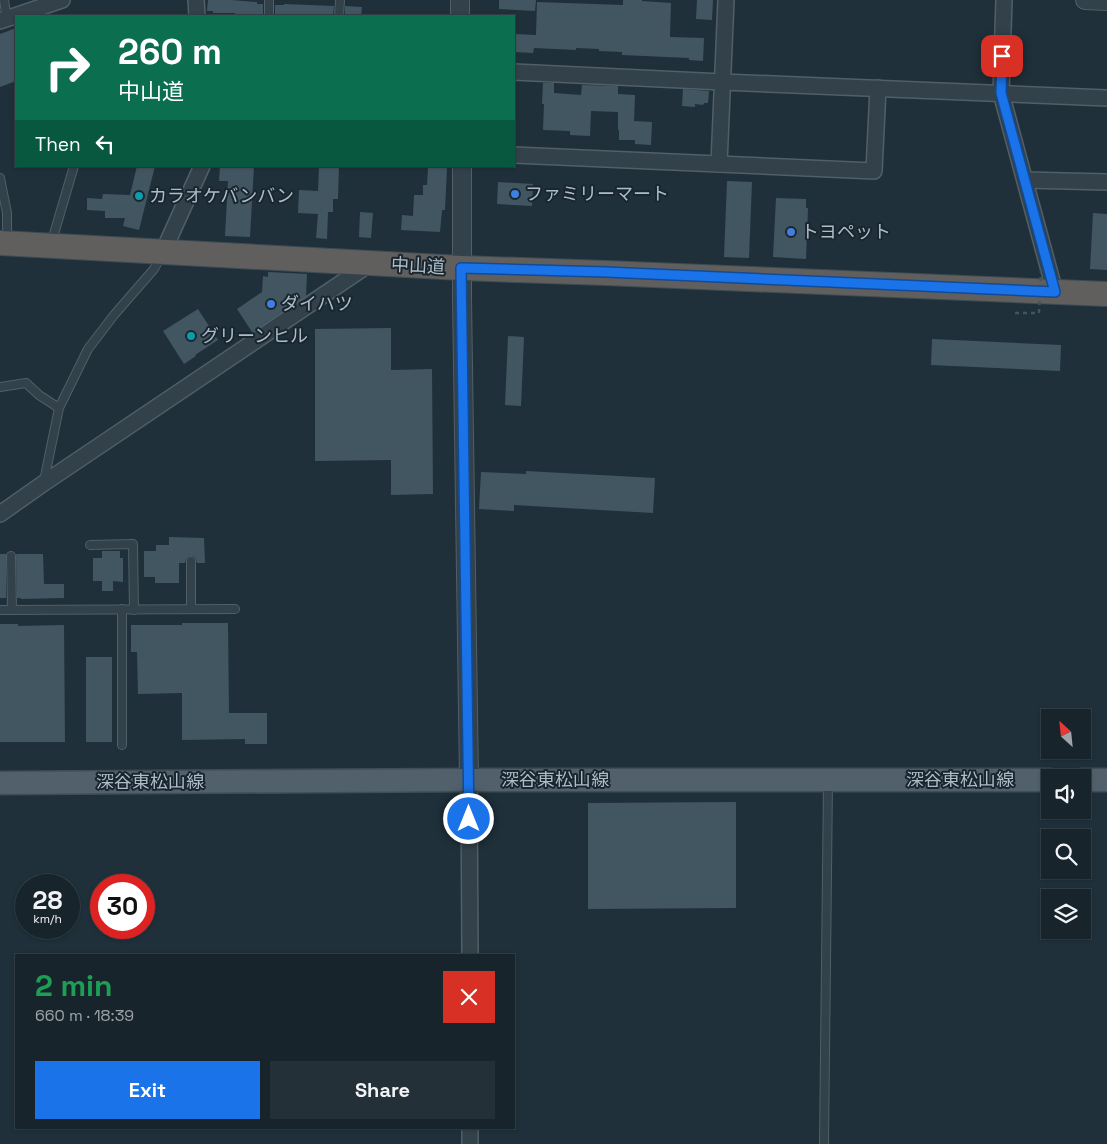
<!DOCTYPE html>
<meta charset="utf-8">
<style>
:root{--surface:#17242c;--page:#243038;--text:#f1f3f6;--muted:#9ea4a9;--line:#364148;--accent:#1a73e8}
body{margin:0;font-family:"Space Grotesk","Noto Sans JP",sans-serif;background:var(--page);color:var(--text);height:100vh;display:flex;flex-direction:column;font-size:19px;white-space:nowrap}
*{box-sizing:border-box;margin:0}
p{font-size:16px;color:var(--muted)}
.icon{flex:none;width:28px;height:28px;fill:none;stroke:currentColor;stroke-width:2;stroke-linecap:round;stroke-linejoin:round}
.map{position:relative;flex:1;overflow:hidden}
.panel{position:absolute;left:15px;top:954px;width:500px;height:175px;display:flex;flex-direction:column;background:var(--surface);border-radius:0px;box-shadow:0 1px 4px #0004,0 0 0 1px var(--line)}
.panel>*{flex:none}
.top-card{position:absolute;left:15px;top:15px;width:500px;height:152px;border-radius:0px;box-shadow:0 1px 4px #0004,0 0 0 1px var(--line);background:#0b6e4f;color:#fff;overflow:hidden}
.needle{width:32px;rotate:333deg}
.buttons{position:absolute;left:1041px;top:709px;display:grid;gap:10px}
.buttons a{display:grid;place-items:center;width:50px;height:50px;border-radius:0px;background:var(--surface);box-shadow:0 1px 4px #0004,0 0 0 1px var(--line);font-size:25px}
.speed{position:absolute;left:15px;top:874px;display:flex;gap:10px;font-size:25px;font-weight:700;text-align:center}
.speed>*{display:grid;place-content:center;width:65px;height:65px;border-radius:50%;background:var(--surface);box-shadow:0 1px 4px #0004,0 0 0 1px var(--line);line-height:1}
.speed small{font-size:12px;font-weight:400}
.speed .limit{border:8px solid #d22;background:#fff;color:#111}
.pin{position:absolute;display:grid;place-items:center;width:42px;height:42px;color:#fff;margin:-21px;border-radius:10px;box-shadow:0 2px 8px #0006}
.me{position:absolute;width:55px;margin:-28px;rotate:0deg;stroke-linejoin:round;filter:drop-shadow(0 0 4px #0008)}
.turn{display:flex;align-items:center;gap:18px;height:105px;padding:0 20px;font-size:22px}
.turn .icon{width:65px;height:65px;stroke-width:2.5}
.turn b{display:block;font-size:35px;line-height:42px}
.then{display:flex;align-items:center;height:48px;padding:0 20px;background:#0003;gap:10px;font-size:19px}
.round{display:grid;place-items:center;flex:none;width:52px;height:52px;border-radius:0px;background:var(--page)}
.overview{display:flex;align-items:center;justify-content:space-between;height:85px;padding:0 20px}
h1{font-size:30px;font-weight:600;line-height:38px;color:#1e9e55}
.primary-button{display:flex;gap:10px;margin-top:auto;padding:10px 20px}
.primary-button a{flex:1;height:58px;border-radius:0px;background:var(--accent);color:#fff;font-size:20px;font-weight:600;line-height:58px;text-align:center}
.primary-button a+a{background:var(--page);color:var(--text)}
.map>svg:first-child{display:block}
.building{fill:#425662}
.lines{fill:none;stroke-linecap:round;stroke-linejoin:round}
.service-casing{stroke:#505f68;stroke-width:10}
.minor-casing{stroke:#505f68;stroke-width:18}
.tertiary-casing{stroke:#505f68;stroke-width:20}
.primary-casing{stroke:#3f4d57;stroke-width:25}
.trunk-casing{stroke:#3d4c55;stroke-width:26}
.path{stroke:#3f5756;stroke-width:2.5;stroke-dasharray:4 4;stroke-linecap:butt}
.service{stroke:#33414a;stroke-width:8}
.minor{stroke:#33414a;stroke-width:15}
.tertiary{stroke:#33414a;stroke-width:18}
.primary{stroke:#51606b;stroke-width:22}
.trunk{stroke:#615f5d;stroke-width:24}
.path-bridge{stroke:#3f5756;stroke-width:2.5;stroke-dasharray:4 4;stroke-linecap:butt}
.route-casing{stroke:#114b97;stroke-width:12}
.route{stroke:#1a73e8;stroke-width:9}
.shop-dot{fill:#3f7fe0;stroke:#19262f;stroke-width:2}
.culture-dot{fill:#0f9aa8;stroke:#19262f;stroke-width:2}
.labels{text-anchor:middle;stroke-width:4;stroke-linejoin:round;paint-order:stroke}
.poi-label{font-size:18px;fill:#adbcc7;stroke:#19262f;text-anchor:start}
.street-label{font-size:18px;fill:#adbcc7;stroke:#19262f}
</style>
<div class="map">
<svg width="1107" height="1144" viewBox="0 0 1107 1144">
<rect width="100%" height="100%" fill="#1f303a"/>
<g class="building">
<path d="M 208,0 L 231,0 L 257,2 L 257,4 L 263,4 L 263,16 L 235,16 L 235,13 L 213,13 L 213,11 L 207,11 Z"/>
<path d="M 499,0 L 536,0 L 535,11 L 499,9 Z"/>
<path d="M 623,0 L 642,0 L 642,1 L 671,3 L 670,37 L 704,38 L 703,61 L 689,60 L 689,58 L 622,55 L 622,52 L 599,51 L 599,49 L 576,48 L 576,50 L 534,48 L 533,53 L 514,52 L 514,34 L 536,35 L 537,2 L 623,5 Z"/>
<path d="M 697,0 L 713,0 L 712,20 L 696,19 Z"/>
<path d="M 284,4 L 334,6 L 333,16 L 275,16 L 275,5 L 284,5 Z"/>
<path d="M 345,6 L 362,7 L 361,16 L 345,16 Z"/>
<path d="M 16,28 L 16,81 L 0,87 L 0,34 Z"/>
<path d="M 543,83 L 554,83 L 554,93 L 581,95 L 582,85 L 618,86 L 618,94 L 635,95 L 634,121 L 652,122 L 651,145 L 635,144 L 635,140 L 619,140 L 619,130 L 618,130 L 618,112 L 591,111 L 590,136 L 570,135 L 570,131 L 543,130 L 544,104 L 542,104 Z"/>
<path d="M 683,89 L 709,91 L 708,103 L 704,103 L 703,105 L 695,104 L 695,107 L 682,106 Z"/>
<path d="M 137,166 L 155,166 L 139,230 L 123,226 L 125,218 L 105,218 L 105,211 L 87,210 L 87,198 L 102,199 L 103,194 L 130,195 Z"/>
<path d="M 220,166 L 254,166 L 250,237 L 225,236 L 228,181 L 219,181 Z"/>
<path d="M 319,166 L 339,166 L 338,199 L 333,199 L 333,212 L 328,212 L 327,239 L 316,238 L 318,214 L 298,213 L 299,190 L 318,191 Z"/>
<path d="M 428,168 L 447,168 L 445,210 L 442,210 L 440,232 L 401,230 L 402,215 L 413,216 L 414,195 L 423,195 L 423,185 L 427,185 Z"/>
<path d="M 727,181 L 752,182 L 749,258 L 724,257 Z"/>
<path d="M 498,182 L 533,184 L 532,206 L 497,204 Z"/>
<path d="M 776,198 L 806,199 L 806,208 L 808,208 L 806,259 L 773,257 Z"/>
<path d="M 360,212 L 373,213 L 371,238 L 359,237 Z"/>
<path d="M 1093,213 L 1107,214 L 1107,270 L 1090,269 Z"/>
<path d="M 268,272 L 307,274 L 306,296 L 252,332 L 237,309 L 262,292 L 263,276 L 268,277 Z"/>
<path d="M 198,309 L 218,340 L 195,355 L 196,356 L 184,364 L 163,331 Z"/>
<path d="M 391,328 L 391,370 L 432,369 L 433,494 L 391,495 L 391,460 L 315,461 L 315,329 Z"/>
<path d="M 508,336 L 524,337 L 521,406 L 505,405 Z"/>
<path d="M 932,339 L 1061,345 L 1060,371 L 931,365 Z"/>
<path d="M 526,471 L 655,478 L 653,513 L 514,505 L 514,511 L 479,509 L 481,472 L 526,474 Z"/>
<path d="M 169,537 L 204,538 L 205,563 L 197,563 L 196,559 L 194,556 L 189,556 L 186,559 L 185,563 L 179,563 L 179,583 L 155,583 L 155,577 L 144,577 L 144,551 L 156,551 L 156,545 L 169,545 Z"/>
<path d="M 102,551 L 120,551 L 120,558 L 123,558 L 123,582 L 113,581 L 113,591 L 102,591 L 102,581 L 93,581 L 93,558 L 102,558 Z"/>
<rect x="0" y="554" width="6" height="44"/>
<path d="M 16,554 L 43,554 L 44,584 L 64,584 L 64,598 L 21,599 L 21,598 L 17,598 Z"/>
<path d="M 182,623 L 228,623 L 229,713 L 267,713 L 267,744 L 245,744 L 245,739 L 182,740 L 182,693 L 138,694 L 137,652 L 131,652 L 131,625 L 182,625 Z"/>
<path d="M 0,624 L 18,624 L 18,626 L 64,625 L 65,742 L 0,742 Z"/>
<rect x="86" y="657" width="26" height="85"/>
<path d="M 736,802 L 736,908 L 588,909 L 588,803 Z"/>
</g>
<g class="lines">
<g class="service-casing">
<g id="service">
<path d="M 4,0 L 7,19"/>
<path d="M 269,16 L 269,0"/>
<path d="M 339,16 L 340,0"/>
<path d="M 0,178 L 7,213 L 7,240"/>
<path d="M 51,244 L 74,166"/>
<path d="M 0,387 L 26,383 L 39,395 L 59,408"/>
<path d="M 44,481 L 59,408 L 88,349 L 114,315 L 154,269 L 161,256"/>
<path d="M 90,545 L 133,544 L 134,610"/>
<path d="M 11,556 L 12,610"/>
<path d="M 191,561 L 191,609"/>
<path d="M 0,610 L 235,609"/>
<path d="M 122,745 L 122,609"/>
<path d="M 824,1144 L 828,782"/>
</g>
</g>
<g class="minor-casing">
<g id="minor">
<path d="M 196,0 L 197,16"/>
<path d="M 1004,0 L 1001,93 L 1055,292"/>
<path d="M 0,21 L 62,0"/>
<path d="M 514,72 L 723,82 L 1107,98"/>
<path d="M 514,155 L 874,171 L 878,88"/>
<path d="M 719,164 L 726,0"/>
<path d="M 1025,180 L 1107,182"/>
<path d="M 163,252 L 202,166"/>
<path d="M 0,514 L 44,483 L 371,263"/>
<path d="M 469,780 L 470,955"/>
<path d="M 470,1128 L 470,1144"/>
</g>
</g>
<g class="tertiary-casing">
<g id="tertiary">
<path d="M 1085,0 L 1107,1"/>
<path d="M 460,16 L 460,0"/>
<path d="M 462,166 L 462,298 L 469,780"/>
</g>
</g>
<g class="primary-casing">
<g id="primary">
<path d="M 1082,780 L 1107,780"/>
<path d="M 0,783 L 469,780 L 1050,780"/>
</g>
</g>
<g class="trunk-casing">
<path id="trunk" d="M 0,243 L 461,268 L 606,273 L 1107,294"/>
</g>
<path class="path" d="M 1015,313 L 1039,313"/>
<use href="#service" class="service"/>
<use href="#minor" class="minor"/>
<use href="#tertiary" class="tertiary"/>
<use href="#primary" class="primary"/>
<use href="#trunk" class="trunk"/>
<path class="path-bridge" d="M 1039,313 L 1041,270"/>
</g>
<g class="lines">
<g class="route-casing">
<path id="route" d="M 469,819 L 461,268 L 606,272 L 1055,292 L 1001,93 L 1002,56"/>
</g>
<use href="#route" class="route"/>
</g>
<g class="shop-dot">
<circle cx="515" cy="194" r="5"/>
<circle cx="791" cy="232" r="5"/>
<circle cx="271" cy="304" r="5"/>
</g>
<g class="culture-dot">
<circle cx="139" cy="196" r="5"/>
<circle cx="191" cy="336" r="5"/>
</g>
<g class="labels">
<g class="poi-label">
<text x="525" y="200">ファミリーマート</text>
<text x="149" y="202">カラオケバンバン</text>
<text x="801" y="238">トヨペット</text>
<text x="281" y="310">ダイハツ</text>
<text x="201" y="342">グリーンヒル</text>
</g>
<g class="street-label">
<text transform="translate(418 266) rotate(3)" y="6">中山道</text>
<text x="555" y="786">深谷東松山線</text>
<text x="960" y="786">深谷東松山線</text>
<text x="150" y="788">深谷東松山線</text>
</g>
</g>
</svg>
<div class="buttons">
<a><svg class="needle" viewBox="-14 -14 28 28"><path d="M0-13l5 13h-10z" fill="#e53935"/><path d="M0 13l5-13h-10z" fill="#9ea4a9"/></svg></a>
<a><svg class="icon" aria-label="sound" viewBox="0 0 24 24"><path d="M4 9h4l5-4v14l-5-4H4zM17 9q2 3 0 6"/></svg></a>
<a><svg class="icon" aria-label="search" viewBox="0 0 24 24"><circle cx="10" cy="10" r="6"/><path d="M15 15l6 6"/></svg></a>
<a><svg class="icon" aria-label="layers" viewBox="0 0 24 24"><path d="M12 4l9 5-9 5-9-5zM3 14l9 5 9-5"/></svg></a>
</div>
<div class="speed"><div>28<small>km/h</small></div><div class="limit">30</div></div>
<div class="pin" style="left:1002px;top:56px;background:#d93025"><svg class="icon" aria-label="arrive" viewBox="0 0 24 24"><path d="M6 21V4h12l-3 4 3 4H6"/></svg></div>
<svg class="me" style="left:469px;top:819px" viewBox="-20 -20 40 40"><circle r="17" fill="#1a73e8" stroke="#fff" stroke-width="3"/><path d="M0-11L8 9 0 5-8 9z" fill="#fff"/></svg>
<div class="top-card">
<div class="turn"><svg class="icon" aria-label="right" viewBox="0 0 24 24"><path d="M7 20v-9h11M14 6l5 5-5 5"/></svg><div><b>260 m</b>中山道</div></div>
<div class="then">Then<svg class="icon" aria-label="left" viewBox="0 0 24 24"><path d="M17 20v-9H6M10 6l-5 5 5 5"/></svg></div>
</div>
<section class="panel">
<div class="overview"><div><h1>2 min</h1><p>660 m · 18:39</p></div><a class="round" style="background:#d93025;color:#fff"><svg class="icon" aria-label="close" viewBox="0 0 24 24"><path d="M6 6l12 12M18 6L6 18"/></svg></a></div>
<div class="primary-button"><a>Exit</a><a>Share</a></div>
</section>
</div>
